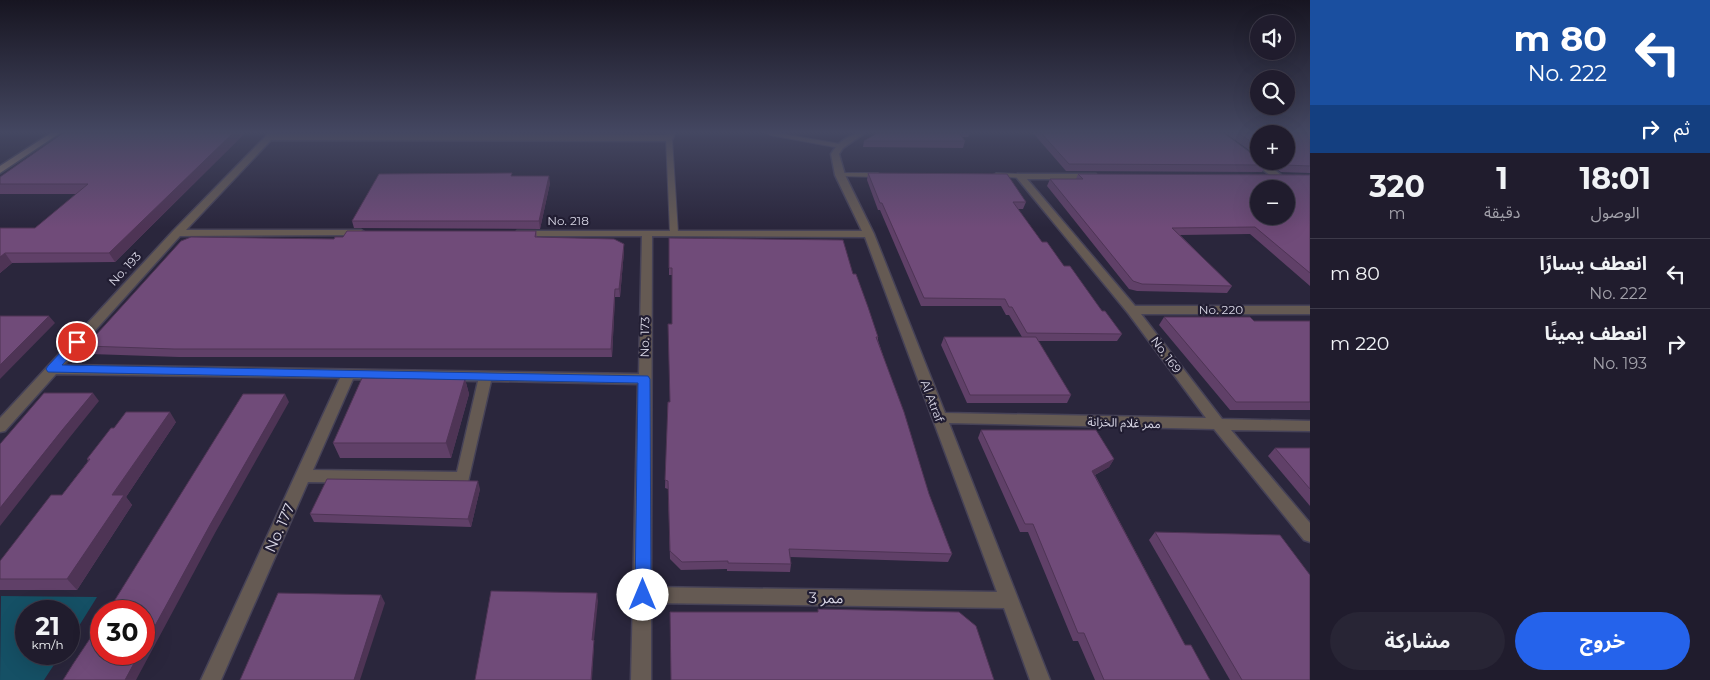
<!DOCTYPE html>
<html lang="ar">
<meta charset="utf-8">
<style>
:root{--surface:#201c2d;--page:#282535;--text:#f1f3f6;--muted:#a2a1aa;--line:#3d3a49;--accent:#2563eb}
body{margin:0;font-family:Montserrat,"Noto Sans Arabic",sans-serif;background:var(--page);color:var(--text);direction:rtl;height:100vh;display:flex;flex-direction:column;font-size:19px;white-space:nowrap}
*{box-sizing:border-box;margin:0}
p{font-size:16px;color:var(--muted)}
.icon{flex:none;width:28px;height:28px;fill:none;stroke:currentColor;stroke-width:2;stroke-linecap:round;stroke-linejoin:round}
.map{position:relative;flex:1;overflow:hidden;direction:ltr}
.panel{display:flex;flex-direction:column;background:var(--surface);width:400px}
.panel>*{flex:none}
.banner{background:#1a4fa0;color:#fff;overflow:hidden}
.tools{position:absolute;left:1250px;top:15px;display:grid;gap:10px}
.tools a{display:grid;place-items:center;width:45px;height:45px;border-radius:50%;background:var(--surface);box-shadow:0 5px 20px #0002,0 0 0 1px var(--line);font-size:25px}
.speed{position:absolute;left:15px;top:600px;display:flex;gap:10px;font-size:25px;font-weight:700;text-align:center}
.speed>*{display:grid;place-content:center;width:65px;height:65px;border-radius:50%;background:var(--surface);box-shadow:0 5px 20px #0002,0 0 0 1px var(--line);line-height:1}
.speed small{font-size:12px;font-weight:400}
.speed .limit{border:8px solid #d22;background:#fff;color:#111}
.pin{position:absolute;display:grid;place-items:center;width:42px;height:42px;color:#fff;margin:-21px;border:2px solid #fff;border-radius:50%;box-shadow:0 1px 5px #0007}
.me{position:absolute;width:55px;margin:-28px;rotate:0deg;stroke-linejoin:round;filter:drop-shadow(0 0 4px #0008)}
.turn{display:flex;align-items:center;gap:18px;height:105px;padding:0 20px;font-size:22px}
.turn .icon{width:65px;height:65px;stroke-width:2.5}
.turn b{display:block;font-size:35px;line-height:42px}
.then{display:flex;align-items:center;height:48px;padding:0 20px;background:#0003;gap:10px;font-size:19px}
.eta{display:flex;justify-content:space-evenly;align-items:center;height:85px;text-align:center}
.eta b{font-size:30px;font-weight:700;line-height:35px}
.action{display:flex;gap:10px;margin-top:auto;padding:10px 20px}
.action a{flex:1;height:58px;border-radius:30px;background:var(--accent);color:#fff;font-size:20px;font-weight:700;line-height:58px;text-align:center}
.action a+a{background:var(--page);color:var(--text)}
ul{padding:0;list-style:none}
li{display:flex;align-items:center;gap:15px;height:70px;padding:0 20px;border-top:1px solid var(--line)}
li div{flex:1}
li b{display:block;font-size:19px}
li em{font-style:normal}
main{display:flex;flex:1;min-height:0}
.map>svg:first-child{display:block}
.water{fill:#155065}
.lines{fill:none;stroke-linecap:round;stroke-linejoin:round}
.service-casing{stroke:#464257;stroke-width:2}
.minor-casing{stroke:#464257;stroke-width:3}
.secondary-casing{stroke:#464257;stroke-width:3}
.service{fill:#655a53;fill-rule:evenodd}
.minor{fill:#655a53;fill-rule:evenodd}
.secondary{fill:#867569;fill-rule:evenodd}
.wall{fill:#604068}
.shaded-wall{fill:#4e3455}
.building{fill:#704b79;stroke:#4e3455;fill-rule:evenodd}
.route{fill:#2563eb;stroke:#184099}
.labels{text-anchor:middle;stroke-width:4.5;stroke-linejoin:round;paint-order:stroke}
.street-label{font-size:12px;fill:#d8d6e5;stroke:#211d32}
.near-street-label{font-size:15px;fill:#d8d6e5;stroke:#211d32}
</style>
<main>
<section class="panel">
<div class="banner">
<div class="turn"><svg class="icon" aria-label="left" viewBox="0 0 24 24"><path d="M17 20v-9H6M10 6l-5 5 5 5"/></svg><div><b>80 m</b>No. 222</div></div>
<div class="then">ثم<svg class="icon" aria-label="right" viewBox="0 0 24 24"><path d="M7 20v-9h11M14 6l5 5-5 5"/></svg></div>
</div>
<div class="eta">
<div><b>18:01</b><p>الوصول</p></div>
<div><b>1</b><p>دقيقة</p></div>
<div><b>320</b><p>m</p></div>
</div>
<ul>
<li><svg class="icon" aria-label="left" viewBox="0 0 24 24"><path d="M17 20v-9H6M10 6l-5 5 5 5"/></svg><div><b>انعطف يسارًا</b><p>No. 222</p></div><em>80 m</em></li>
<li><svg class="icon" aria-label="right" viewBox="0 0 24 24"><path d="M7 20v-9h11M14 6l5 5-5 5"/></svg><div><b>انعطف يمينًا</b><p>No. 193</p></div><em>220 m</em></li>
</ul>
<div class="action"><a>خروج</a><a>مشاركة</a></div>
</section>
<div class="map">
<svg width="1310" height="680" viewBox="0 0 1310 680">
<rect width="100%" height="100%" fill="#2a263c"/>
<path class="water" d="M 1,596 L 97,597 L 69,642 L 69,611 L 26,611 L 26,654 L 61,654 L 44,680 L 0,680 Z"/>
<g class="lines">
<g class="service-casing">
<g id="service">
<path d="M 767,133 L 777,133 L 840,144 L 843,146 L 840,148 L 770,135 Z"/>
<path d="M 669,136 L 672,138 L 678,233 L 674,235 L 670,233 L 666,138 Z"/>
<path d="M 840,173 L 878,173 L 881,175 L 878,177 L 838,176 L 837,175 Z"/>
<path d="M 996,173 L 1020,174 L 1023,176 L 1020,178 L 994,176 L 993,175 Z"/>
</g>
</g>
<g class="minor-casing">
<g id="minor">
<path d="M 269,133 L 277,133 L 276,134 L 666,135 L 667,133 L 675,133 L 672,140 L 669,141 L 271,140 L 186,230 L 361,230 L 366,233 L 365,235 L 180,236 L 64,365 L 639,374 L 642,236 L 521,236 L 516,233 L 517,231 L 862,231 L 835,175 L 831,154 C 838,142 850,133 865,133 L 843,148 L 839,154 L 845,175 L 874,234 L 945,413 L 1206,418 L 1128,313 L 1017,178 L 1017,174 L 1096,174 L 1096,178 L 1093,179 L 1027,179 L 1135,306 L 1310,306 L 1310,314 L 1141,314 L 1222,419 L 1310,421 L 1310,431 L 1231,430 L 1310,523 L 1310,542 L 1304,540 L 1214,429 L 949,423 L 1050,680 L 1030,680 L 1004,608 L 651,603 L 651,680 L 631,680 L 638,384 L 491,381 L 468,482 L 463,484 L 308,482 L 221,680 L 201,680 L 340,378 L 56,374 L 5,431 L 0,432 L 0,418 L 173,231 ZM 652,236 L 865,237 L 997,592 L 651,587 ZM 353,379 L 478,381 L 457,472 L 313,470 Z"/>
<path d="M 1252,154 L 1259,158 L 1259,161 L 1263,161 L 1281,175 L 1281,179 L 1275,179 L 1249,159 L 1249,155 Z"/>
</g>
</g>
<g class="secondary-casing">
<path id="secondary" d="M 51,133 L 60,133 L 0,173 L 0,166 Z"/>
</g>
<use href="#service" class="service"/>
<use href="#minor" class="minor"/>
<use href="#secondary" class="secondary"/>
</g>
<g class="wall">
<path d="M 245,133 L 115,262 L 12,263 L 0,273 L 0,228 L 35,228 L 77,194 L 0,194 L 0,177 Z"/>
<path d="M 877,133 L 970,133 L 968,137 L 962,137 L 965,141 L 963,148 L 863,147 L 864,141 Z"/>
<path d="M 1033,133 L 1224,133 L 1267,165 L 1262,172 L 1066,171 Z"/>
<path d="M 1225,133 L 1310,133 L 1310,173 L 1281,172 L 1265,161 L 1286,161 L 1259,134 L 1259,157 Z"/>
<path d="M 868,173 L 1026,202 L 1023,209 L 1018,209 L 1042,242 L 1064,266 L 1122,334 L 1117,341 L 1038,341 L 1071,395 L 1067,403 L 967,403 L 941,345 L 944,337 L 1022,337 L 1009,315 L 1006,315 L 1001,306 L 921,306 L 880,210 L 878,210 L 867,180 Z"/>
<path d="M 1078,174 L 1310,175 L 1310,286 L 1250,234 L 1180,235 L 1232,286 L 1227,293 L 1137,291 L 1129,289 L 1047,186 L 1050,179 L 1076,179 Z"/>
<path d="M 512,176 L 550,183 L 540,229 L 354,228 L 352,221 Z"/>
<path d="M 536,231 L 537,237 L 624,251 L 620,297 L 615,297 L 612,357 L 179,357 L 91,354 L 86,346 L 334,239 Z"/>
<path d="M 669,238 L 853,274 L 878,337 L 878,340 L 929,494 L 952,554 L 948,562 L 790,557 L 791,564 L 790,572 L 727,571 L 727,569 L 681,570 L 670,559 L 668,489 L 665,488 L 668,402 L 670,402 L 672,324 L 672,275 L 669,275 Z"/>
<path d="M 1164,317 L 1254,321 L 1310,321 L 1310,410 L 1230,410 L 1159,325 Z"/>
<path d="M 465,379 L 469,394 L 451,458 L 340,458 L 333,443 Z"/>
<path d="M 176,422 L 126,497 L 132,505 L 77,590 L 0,590 L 0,561 L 62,495 L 88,461 L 87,459 L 114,428 Z"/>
<path d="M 981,430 L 1114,459 L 1109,467 L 1095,475 L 1185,645 L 1210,680 L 1095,680 L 1078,641 L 1073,641 L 1028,532 L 1020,532 L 978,438 Z"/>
<path d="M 1275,448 L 1310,448 L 1310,506 L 1268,456 Z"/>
<path d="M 480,489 L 471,527 L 314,522 L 310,514 Z"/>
<path d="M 1155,532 L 1310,680 L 1230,680 L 1149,540 Z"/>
</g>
<g class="shaded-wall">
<path d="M 233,133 L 245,133 L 115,262 L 109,253 Z"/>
<path d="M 549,176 L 550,183 L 540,229 L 539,221 Z"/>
<path d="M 624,244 L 624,251 L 620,297 L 619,289 Z"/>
<path d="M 5,253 L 12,263 L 0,273 L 0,257 Z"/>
<path d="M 615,289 L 615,297 L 612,357 L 611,349 Z"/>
<path d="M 49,316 L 55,323 L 0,379 L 0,365 Z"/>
<path d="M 465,379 L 469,394 L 451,458 L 446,443 Z"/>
<path d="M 93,393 L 99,401 L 70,437 L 0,526 L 0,508 L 63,429 Z"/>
<path d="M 285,394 L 289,402 L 215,533 L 136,680 L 125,680 L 139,654 L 144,654 L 144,646 L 210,525 Z"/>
<path d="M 170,412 L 176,422 L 126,497 L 132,505 L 77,590 L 67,579 L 112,495 Z"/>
<path d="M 1114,459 L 1109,467 L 1087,479 L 1092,471 Z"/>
<path d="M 478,481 L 480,489 L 471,527 L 468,519 Z"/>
<path d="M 597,593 L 598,601 L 594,640 L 594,647 L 592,680 L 591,680 L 592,640 Z"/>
<path d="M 381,595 L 385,603 L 360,680 L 354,680 Z"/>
</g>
<g class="building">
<path d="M 63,133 L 233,133 L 109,253 L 5,253 L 0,257 L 0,228 L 35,228 L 88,184 L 0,184 L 0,177 Z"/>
<path d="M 877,133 L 959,133 L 965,141 L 864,141 Z"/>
<path d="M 1041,133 L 1224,133 L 1259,159 L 1259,161 L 1261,161 L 1267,165 L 1069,164 Z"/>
<path d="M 1238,133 L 1310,133 L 1310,166 L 1285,165 L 1279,161 L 1286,161 L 1286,134 L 1259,134 L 1259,147 Z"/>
<path d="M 512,173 L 511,176 L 549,176 L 539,221 L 352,221 L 379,174 Z"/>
<path d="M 868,173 L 1007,174 L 1026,202 L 1013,202 L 1042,242 L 1047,242 L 1064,266 L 1070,266 L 1102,311 L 1105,311 L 1122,334 L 1027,333 L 1012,307 L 1009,307 L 1005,299 L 924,298 L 882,203 L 880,203 Z"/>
<path d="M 1078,174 L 1310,175 L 1310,273 L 1255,227 L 1172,228 L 1232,286 L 1142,284 L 1133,281 L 1050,179 L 1083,179 ZM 1259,189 L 1286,189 L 1286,216 L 1259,216 Z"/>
<path d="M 347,231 L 536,231 L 535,237 L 614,239 L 624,244 L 619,289 L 615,289 L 611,349 L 174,349 L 86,346 L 181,241 L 191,237 L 334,239 L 335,237 L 343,237 Z"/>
<path d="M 669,238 L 843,240 L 853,274 L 856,274 L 868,307 L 878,337 L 876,337 L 904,412 L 929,494 L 952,554 L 789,549 L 791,564 L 728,563 L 728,561 L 682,562 L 670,551 L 668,481 L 665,480 L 668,402 L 670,402 L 668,324 L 672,324 L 672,268 L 669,268 Z"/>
<path d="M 0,316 L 49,316 L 0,365 Z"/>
<path d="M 1164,317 L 1250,317 L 1254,321 L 1310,321 L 1310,402 L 1236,402 Z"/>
<path d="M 944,337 L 1036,337 L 1071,395 L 970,395 Z"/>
<path d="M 362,378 L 465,379 L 446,443 L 333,443 Z"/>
<path d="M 44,393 L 93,393 L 63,429 L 0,508 L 0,444 Z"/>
<path d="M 243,394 L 285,394 L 210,525 L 144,646 L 144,611 L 108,611 Z"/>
<path d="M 126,412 L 170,412 L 112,495 L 124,495 L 67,579 L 0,579 L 0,561 L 51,495 L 62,495 L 90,459 L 87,459 L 111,428 L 114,428 Z"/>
<path d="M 981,430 L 1096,430 L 1114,459 L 1092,471 L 1185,645 L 1191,645 L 1210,680 L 1104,680 L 1084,633 L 1078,633 L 1033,524 L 1025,524 Z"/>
<path d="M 1275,448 L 1310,448 L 1310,489 Z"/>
<path d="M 327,479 L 478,481 L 468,519 L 310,514 Z"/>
<path d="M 1155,532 L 1280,535 L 1310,575 L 1310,680 L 1242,680 Z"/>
<path d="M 491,591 L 597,593 L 592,640 L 594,640 L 591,680 L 475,680 Z"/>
<path d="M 278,593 L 381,595 L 354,680 L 240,680 Z"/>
<path d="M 818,609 L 959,612 L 976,626 L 994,680 L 671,680 L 670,612 L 818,612 Z"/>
<path d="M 101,622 L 101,654 L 139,654 L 125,680 L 63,680 L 73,664 Z"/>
</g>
<linearGradient id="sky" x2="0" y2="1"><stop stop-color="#171521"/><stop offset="0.58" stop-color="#444761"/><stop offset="1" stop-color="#444761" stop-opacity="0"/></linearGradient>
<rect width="1310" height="228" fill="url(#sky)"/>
<path class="route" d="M 77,338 L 83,342 L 62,365 L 648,376 L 650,379 L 651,595 L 649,601 L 643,603 L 637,601 L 635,595 L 638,383 L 48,372 L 46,369 L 48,366 L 73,339 Z"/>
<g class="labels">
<g class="street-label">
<text x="568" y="225">No. 218</text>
<text transform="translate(125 269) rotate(-47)" y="4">No. 193</text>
<text x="1221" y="314">No. 220</text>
<text transform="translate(645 337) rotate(-89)" y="4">No. 173</text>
<text transform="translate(1166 355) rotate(53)" y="4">No. 169</text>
<text transform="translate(932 401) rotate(69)" y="4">Al Atraf</text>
<text transform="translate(1124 423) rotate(2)" y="4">ممر غلام الخزانة</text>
</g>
<g class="near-street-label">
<text transform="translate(280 528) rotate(-66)" y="5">No. 177</text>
<text transform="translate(826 598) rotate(1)" y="5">ممر 3</text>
</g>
</g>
</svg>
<div class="tools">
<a><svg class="icon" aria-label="sound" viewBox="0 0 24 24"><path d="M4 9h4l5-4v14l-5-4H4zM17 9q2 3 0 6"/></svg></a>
<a><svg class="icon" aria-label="search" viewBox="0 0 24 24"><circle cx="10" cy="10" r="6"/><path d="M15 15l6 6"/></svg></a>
<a>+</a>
<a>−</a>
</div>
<div class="speed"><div>21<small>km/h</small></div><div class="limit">30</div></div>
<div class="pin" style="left:77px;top:342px;background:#d93025"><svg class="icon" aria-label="arrive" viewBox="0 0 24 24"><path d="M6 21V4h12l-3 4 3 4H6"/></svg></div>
<svg class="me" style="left:643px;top:595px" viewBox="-20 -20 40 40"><circle r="19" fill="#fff"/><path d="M0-13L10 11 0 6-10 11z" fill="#2563eb"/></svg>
</div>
</main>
